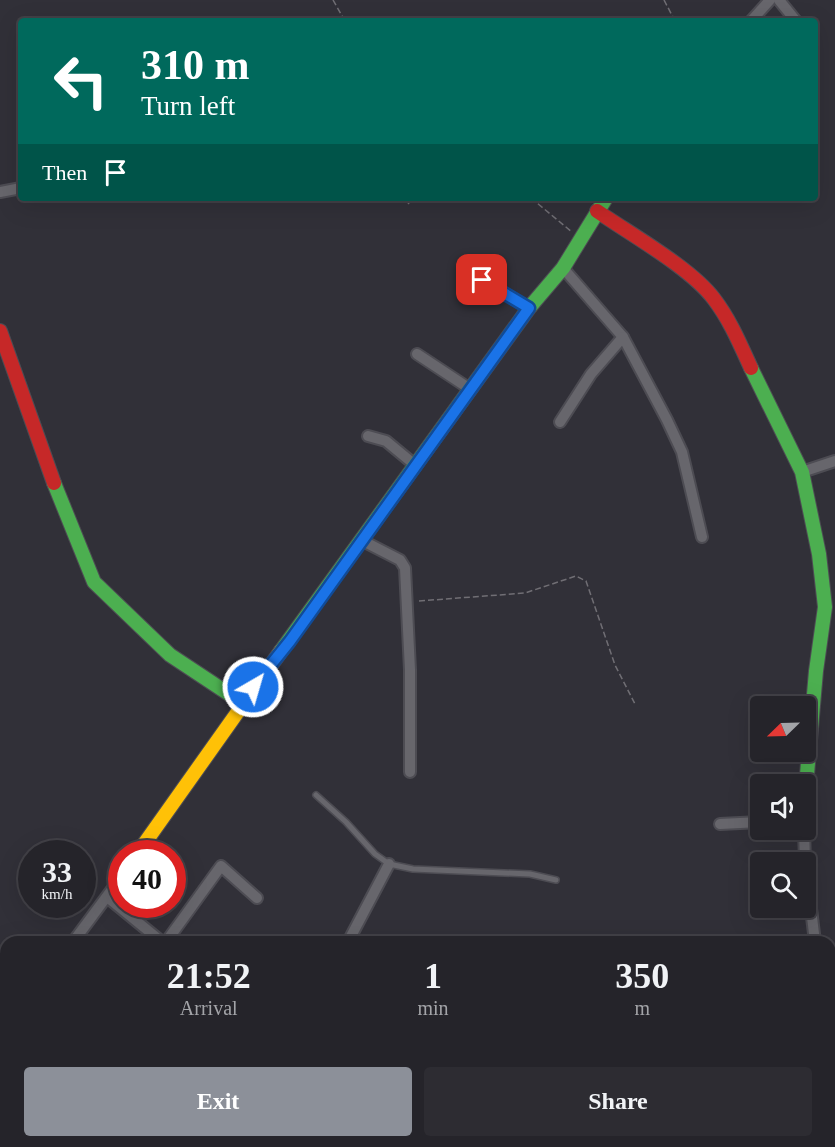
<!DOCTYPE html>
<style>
:root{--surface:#25242a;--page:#2d2c32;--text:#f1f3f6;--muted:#a3a4a8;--line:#424147;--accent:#8c9099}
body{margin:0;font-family:"Times New Roman",serif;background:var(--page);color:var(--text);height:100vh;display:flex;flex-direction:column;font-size:22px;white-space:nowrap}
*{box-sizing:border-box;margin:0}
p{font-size:20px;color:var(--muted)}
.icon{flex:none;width:33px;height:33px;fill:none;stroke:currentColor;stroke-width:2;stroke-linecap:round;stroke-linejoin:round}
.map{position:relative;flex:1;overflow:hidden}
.drawer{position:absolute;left:0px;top:936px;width:836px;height:212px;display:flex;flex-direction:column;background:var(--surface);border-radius:18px 18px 0 0;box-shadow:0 6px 24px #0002,0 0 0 2px var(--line)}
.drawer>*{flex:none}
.hud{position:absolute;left:18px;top:18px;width:800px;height:183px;border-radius:6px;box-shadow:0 6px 24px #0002,0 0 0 2px var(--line);background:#00695c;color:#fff;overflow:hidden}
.needle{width:39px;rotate:247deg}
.buttons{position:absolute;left:750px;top:696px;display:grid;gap:12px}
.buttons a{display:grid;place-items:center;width:66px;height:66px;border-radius:6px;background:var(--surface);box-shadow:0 6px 24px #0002,0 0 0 2px var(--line);font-size:30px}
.speed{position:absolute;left:18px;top:840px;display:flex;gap:12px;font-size:30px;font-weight:700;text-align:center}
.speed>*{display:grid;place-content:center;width:78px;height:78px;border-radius:50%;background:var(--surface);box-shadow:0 6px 24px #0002,0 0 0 2px var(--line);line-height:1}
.speed small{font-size:15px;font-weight:400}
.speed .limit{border:9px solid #d22;background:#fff;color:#111}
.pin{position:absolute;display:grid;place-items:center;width:51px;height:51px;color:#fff;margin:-26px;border-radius:12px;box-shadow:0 3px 9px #0006}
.me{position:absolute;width:66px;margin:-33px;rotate:38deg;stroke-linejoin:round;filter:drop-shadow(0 0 4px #0008)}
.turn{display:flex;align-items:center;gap:21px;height:126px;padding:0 24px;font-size:27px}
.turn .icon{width:78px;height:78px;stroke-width:2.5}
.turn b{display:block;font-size:42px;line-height:51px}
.then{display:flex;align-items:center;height:57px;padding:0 24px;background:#0003;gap:12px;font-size:22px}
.eta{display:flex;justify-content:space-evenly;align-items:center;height:102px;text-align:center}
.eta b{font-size:36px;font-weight:600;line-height:42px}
.cta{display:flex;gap:12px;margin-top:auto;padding:12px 24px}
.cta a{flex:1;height:69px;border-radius:6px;background:var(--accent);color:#fff;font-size:24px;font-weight:600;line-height:69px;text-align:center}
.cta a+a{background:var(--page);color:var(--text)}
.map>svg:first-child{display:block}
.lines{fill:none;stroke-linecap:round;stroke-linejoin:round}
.lane-casing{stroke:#4d4c53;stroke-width:8}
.street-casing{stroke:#4d4c53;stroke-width:14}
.fast-casing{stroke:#4d4c53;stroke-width:16}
.slow-casing{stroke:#4d4c53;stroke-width:16}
.jam-casing{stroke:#4d4c53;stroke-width:16}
.path{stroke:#706e74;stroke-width:1.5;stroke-dasharray:6 3;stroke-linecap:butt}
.lane{stroke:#67666c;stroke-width:5}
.street{stroke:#67666c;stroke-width:10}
.fast{stroke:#4caf50;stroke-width:14}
.slow{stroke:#ffc107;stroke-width:14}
.jam{stroke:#c62828;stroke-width:14}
.route-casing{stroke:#114b97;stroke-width:15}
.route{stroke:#1a73e8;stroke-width:10}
</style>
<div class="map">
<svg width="835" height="1147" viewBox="0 0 835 1147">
<rect width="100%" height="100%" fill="#313038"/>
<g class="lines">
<g class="lane-casing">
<path id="lane" d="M 316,795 L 346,822 L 375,854 L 389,864 L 413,869 L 530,874 L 556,880"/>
</g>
<g class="street-casing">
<g id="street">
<path d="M 779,0 L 796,21"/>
<path d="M 751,21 L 770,0"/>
<path d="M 0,192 L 21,188"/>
<path d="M 563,268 L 623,337 L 667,420 L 682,452 L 702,537"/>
<path d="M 482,280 L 529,308"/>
<path d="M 417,354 L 470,389"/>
<path d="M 560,422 L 591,374 L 623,337"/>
<path d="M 368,436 L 386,441 L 415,465"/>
<path d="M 802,472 L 835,461"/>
<path d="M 361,540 L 400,560 L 405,568 L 410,670 L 410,772"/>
<path d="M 720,824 L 760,822"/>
<path d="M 804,830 L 805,862"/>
<path d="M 806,867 L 815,942"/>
<path d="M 107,897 L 162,942"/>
<path d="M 73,942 L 122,876"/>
<path d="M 166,942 L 221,866 L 257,898"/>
<path d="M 348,942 L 389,864"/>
<path d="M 830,988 L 835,1003"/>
<path d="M 0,1040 L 6,1032"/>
<path d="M 0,1136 L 6,1135"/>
<path d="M 59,1142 L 60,1147"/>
<path d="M 247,1147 L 250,1142"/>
<path d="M 353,1147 L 355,1142"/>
</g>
</g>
<g class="fast-casing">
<g id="fast">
<path d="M 751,368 L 802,472 L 819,554 L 825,607 L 816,671 L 806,786"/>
<path d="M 54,483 L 94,582 L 170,655 L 241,702"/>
<path d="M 281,651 L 529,308 L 563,268 L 606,198"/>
</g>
</g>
<g class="slow-casing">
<path id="slow" d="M 137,854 L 281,651"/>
</g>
<g class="jam-casing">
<g id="jam">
<path d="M 597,211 C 630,234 691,268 714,299 C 730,320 740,344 751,368"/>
<path d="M 0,331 L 54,483"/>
</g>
</g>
<g class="path">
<path d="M 333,0 L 345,21"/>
<path d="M 664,0 L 675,21"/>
<path d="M 531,198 L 572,232"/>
<path d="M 408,204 L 413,198"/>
<path d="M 419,601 L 525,593 L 576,576 L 586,581 L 615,665 L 635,704"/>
</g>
<use href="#lane" class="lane"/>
<use href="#street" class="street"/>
<use href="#fast" class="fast"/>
<use href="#slow" class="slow"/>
<use href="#jam" class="jam"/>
</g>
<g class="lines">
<g class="route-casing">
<path id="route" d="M 253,687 L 290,641 L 529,308 L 482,280"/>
</g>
<use href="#route" class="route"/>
</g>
</svg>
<div class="buttons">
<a><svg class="needle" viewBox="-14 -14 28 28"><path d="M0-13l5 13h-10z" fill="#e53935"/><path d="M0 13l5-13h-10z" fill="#a3a4a8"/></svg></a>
<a><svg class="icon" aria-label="sound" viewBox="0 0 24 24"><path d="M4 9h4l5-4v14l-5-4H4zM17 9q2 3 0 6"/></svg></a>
<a><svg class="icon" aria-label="search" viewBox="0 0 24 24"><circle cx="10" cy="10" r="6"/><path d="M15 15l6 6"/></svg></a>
</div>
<div class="speed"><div>33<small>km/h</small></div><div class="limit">40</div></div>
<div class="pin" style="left:482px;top:280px;background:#d93025"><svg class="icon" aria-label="arrive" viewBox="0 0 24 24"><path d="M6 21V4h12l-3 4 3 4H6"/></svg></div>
<svg class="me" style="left:253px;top:687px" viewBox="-20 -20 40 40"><circle r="17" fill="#1a73e8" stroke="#fff" stroke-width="3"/><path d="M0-11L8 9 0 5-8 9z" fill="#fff"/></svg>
<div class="hud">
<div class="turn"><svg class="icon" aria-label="left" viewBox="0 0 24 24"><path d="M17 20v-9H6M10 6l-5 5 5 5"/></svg><div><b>310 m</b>Turn left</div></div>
<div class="then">Then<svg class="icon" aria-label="arrive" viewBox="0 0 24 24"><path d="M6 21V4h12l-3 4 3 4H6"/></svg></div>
</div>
<section class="drawer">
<div class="eta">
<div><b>21:52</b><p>Arrival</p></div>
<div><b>1</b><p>min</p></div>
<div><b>350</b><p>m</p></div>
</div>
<div class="cta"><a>Exit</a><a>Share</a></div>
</section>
</div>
